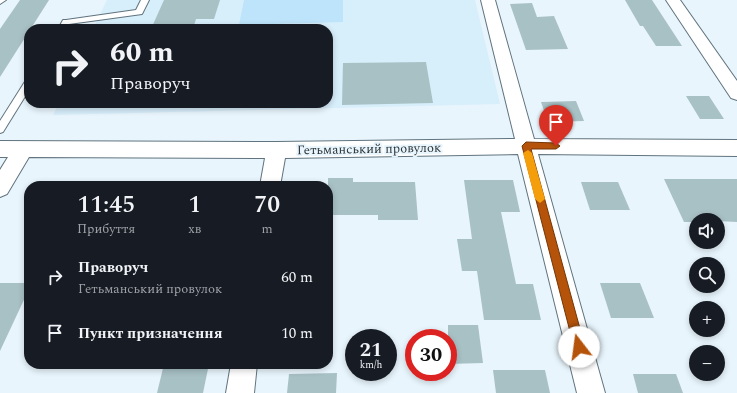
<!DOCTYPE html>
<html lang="uk">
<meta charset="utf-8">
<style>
:root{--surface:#171b24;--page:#242831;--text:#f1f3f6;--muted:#9ea1a6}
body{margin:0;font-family:Spectral,serif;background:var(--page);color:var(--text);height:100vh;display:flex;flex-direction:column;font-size:15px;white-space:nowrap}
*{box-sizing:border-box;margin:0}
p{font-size:13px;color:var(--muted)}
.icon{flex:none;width:22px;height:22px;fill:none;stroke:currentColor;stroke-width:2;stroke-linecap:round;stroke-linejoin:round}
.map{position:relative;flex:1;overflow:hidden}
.sheet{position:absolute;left:24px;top:181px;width:309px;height:188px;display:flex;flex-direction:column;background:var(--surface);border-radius:16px;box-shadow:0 2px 6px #0003}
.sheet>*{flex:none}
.top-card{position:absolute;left:24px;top:24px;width:309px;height:84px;border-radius:16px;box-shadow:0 2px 6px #0003;background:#171b24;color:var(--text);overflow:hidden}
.fabs{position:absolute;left:689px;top:213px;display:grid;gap:8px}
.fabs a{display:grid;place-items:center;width:36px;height:36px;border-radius:50%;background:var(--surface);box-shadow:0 2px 6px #0003;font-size:20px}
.speed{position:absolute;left:345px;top:329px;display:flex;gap:8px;font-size:20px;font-weight:700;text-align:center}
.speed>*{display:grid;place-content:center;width:52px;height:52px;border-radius:50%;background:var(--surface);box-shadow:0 2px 6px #0003;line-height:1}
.speed small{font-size:10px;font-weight:400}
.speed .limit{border:6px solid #d22;background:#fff;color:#111}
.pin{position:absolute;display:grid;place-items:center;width:34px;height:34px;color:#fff;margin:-41px -17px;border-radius:50% 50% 50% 0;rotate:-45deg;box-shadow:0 0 4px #0007}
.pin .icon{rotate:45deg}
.me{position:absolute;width:44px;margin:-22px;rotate:345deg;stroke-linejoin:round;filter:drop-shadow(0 0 3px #0008)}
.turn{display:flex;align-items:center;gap:14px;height:84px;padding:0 20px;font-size:18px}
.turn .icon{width:52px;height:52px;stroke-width:2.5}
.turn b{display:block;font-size:28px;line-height:34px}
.eta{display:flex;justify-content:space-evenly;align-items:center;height:68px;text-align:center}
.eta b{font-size:24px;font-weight:600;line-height:28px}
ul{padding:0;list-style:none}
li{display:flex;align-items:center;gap:12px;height:56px;padding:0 20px}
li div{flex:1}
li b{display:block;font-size:15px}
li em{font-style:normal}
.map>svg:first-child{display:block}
.built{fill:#d7eefb}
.green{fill:#bde4fb}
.building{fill:#a8c1c5}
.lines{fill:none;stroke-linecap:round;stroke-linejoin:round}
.service-casing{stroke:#60737e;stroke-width:2}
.minor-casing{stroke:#60737e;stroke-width:2}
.service{fill:#fff;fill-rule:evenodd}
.minor{fill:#fff;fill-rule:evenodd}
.route{fill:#b45309;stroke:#753606}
.slow{fill:#f59e0b}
.labels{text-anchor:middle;stroke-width:4;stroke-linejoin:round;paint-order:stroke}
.street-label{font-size:13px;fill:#2b3438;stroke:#e8f5fc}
</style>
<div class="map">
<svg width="737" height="393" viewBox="0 0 737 393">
<rect width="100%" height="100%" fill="#e8f5fc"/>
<path class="built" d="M 107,0 L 475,0 L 500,104 L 53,115 L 59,103 L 328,103 L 328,29 L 93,29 Z"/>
<path class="green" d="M 244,0 L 343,0 L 343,22 L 239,25 Z"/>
<g class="building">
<path d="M 20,0 L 49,0 L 0,77 L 0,29 Z"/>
<path d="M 164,0 L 220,0 L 214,19 L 196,19 L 193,29 L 151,29 Z"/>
<path d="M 625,0 L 652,0 L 682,46 L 656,46 L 643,26 L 640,26 Z"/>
<path d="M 532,3 L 537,17 L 554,16 L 568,49 L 526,50 L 510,4 Z"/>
<path d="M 426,62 L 433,103 L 342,105 L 343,63 Z"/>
<path d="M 686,96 L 709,96 L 724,119 L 700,119 Z"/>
<path d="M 576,101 L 584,121 L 548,122 L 541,102 Z"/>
<path d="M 328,178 L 353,178 L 353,182 L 415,182 L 418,220 L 378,220 L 378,215 L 328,215 Z"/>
<path d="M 664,179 L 737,179 L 737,222 L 696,220 L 696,222 L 684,222 Z"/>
<path d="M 464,180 L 513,180 L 520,212 L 501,212 L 516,284 L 533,284 L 541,320 L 484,320 L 477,271 L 462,271 L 457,239 L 472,239 Z"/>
<path d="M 581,182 L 618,182 L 630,210 L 590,210 Z"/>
<path d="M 0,283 L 29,283 L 29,289 L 0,351 Z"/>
<path d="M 600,283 L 640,283 L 654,318 L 611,318 Z"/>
<path d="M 448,325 L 478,325 L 483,363 L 448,364 Z"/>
<path d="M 164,364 L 209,364 L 203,393 L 157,393 Z"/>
<path d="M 493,370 L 545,370 L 550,393 L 496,393 Z"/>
<path d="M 337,373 L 336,393 L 287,393 L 289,374 Z"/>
<path d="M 633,374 L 676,374 L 683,393 L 638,393 Z"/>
</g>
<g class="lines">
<g class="service-casing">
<g id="service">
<path d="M 0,0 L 6,0 L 0,4 Z"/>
<path d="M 141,0 L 149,0 L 142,14 L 69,24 L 66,29 L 58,29 L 63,20 L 66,20 L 136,10 Z"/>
<path d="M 29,79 L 29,90 L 3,132 L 0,133 L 0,121 L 26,80 Z"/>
</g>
</g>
<g class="minor-casing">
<g id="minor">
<path d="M 481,0 L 495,0 L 534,139 L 737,140 L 737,156 L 538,154 L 605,393 L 577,393 L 518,154 L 285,158 L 280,186 L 260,186 L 265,158 L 29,157 L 7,194 L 0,197 L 0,170 L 8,157 L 0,157 L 0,141 L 276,142 L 515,139 Z"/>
<path d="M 666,0 L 680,0 L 737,81 L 737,100 L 731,98 Z"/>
<path d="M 231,364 L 257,364 L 254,393 L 226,393 Z"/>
</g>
</g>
<use href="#service" class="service"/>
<use href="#minor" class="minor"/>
</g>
<path class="route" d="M 526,142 L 556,143 L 560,146 L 556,149 L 531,149 L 585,347 L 583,351 L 579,352 L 575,351 L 574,347 L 522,146 Z"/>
<path class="slow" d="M 528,150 L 532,153 L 545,199 L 540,203 L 535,199 L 523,153 Z"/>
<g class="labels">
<g class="street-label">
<text transform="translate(369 148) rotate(-1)" y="5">Гетьманський провулок</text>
</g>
</g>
</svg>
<div class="fabs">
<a><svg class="icon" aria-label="sound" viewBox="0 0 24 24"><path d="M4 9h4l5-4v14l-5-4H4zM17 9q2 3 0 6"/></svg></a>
<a><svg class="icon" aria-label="search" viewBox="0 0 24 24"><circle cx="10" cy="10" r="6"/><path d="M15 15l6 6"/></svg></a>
<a>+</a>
<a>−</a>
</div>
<div class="speed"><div>21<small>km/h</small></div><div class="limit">30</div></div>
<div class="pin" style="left:556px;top:146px;background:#d93025"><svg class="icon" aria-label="arrive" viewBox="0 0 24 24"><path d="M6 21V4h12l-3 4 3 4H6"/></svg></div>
<svg class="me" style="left:579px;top:347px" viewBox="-20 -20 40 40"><circle r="19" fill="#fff"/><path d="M0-13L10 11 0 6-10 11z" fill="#b45309"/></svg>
<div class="top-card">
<div class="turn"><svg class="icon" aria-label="right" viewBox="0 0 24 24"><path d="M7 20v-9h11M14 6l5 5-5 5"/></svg><div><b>60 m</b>Праворуч</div></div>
</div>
<section class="sheet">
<div class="eta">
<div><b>11:45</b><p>Прибуття</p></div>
<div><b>1</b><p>хв</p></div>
<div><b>70</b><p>m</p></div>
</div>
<ul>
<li><svg class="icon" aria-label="right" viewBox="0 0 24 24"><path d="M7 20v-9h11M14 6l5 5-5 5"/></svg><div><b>Праворуч</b><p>Гетьманський провулок</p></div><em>60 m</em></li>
<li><svg class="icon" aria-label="arrive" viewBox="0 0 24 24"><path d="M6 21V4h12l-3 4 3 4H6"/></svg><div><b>Пункт призначення</b></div><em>10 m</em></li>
</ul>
</section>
</div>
